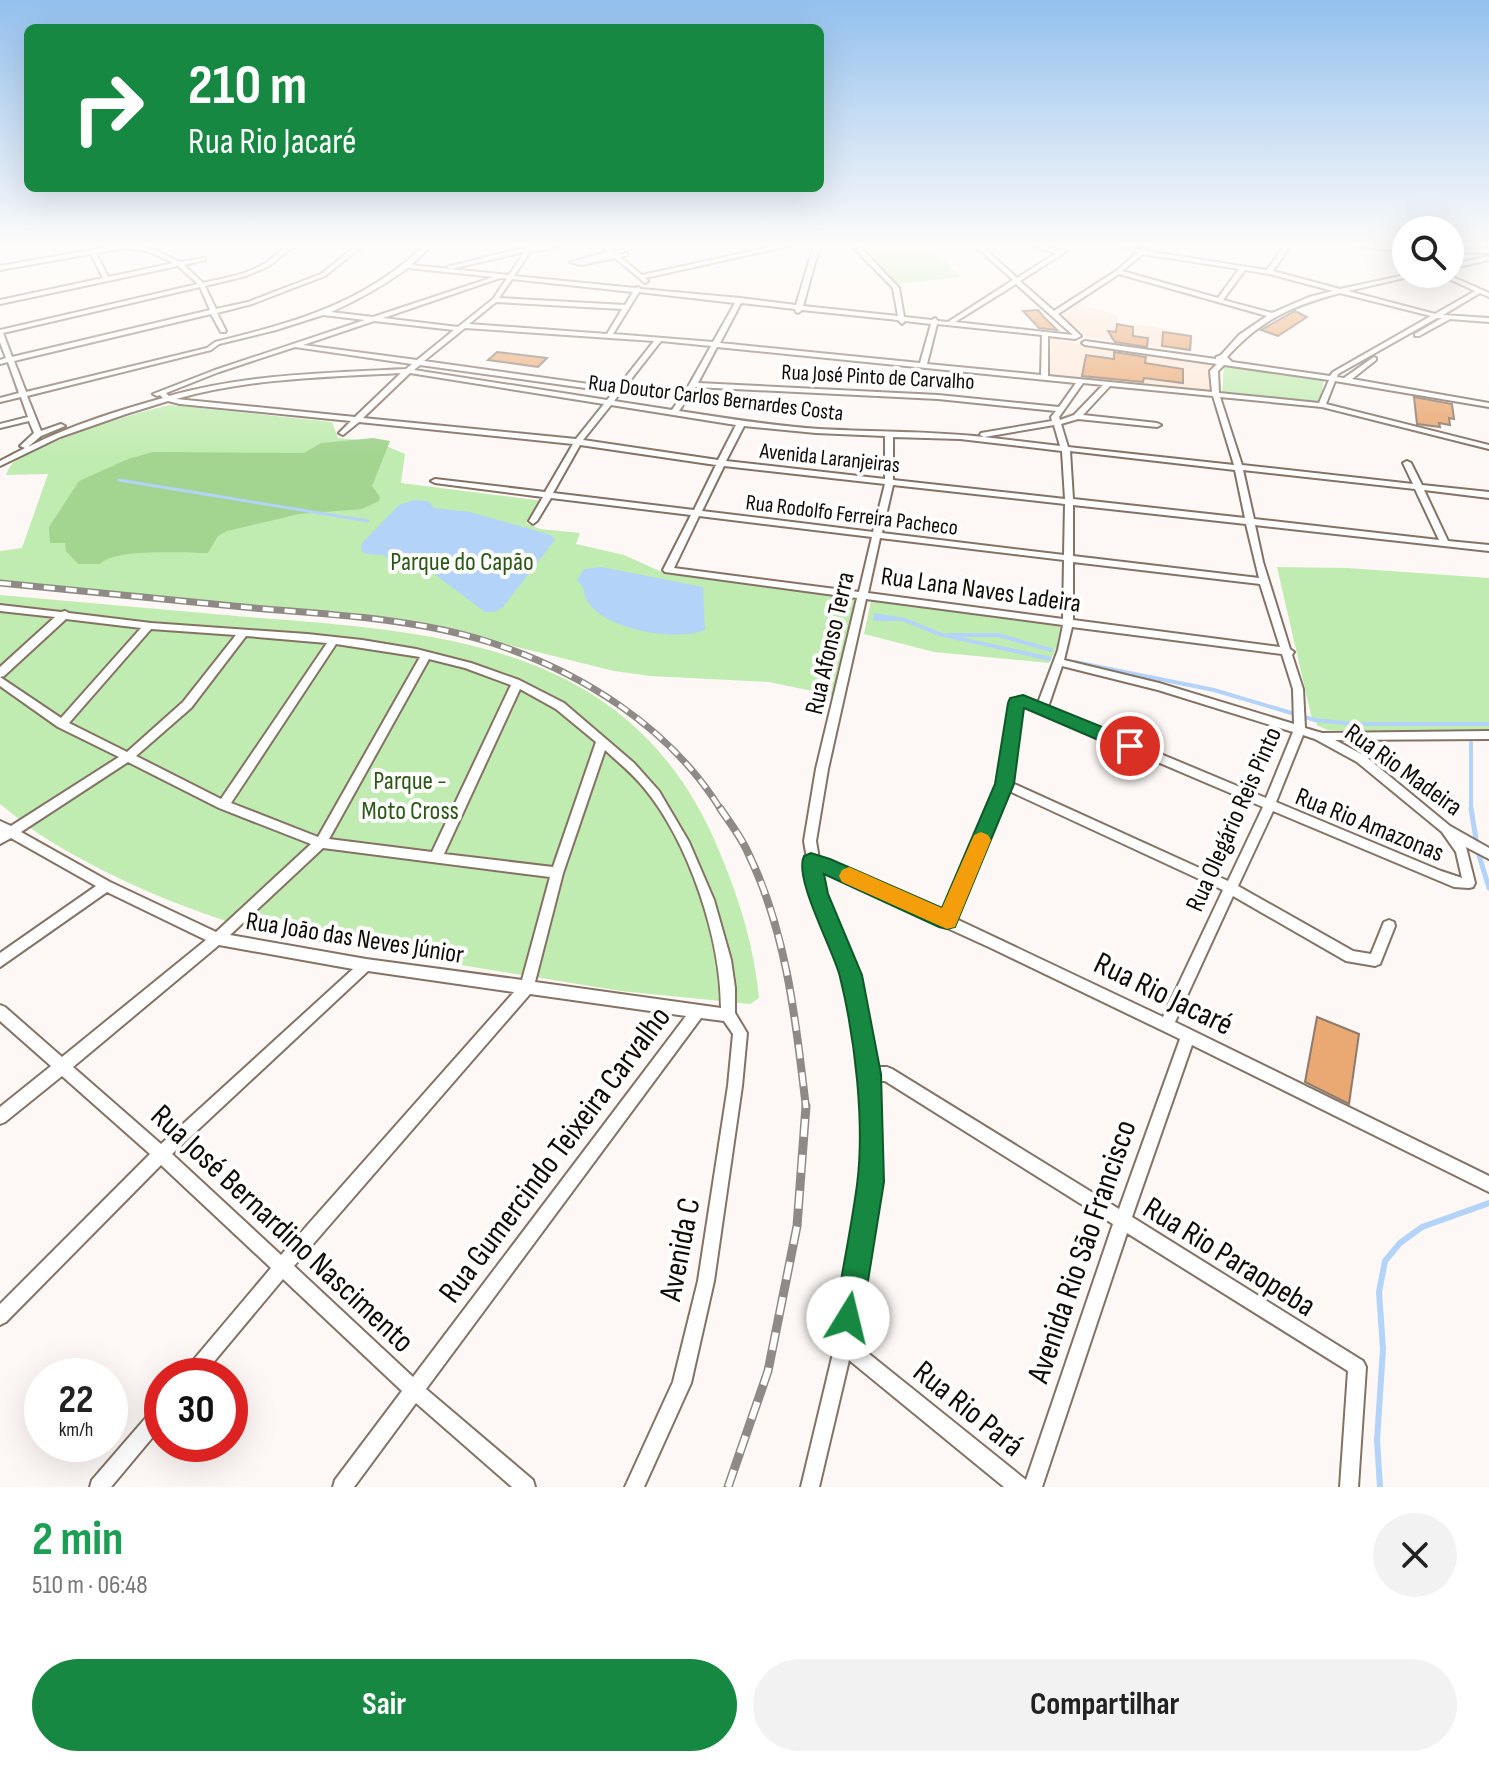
<!DOCTYPE html>
<html lang="pt">
<meta charset="utf-8">
<style>
:root{--surface:#fff;--page:#f2f2f2;--text:#222;--muted:#767676;--accent:#168841}
body{margin:0;font-family:"Sofia Sans Condensed",sans-serif;background:var(--page);color:var(--text);height:100vh;display:flex;flex-direction:column;font-size:30px;white-space:nowrap}
*{box-sizing:border-box;margin:0}
p{font-size:26px;color:var(--muted)}
.icon{flex:none;width:44px;height:44px;fill:none;stroke:currentColor;stroke-width:2;stroke-linecap:round;stroke-linejoin:round}
.map{position:relative;height:1487px;overflow:hidden}
.sheet{display:flex;flex-direction:column;background:var(--surface);flex:1}
.sheet>*{flex:none}
.guide{position:absolute;left:24px;top:24px;width:800px;height:168px;border-radius:12px;box-shadow:0 8px 32px #0002;background:#168841;color:#fff;overflow:hidden}
.fabs{position:absolute;left:1392px;top:216px;display:grid;gap:16px}
.fabs a{display:grid;place-items:center;width:72px;height:72px;border-radius:50%;background:var(--surface);box-shadow:0 8px 32px #0002;font-size:40px}
.speed{position:absolute;left:24px;top:1358px;display:flex;gap:16px;font-size:40px;font-weight:700;text-align:center}
.speed>*{display:grid;place-content:center;width:104px;height:104px;border-radius:50%;background:var(--surface);box-shadow:0 8px 32px #0002;line-height:1}
.speed small{font-size:20px;font-weight:400}
.speed .limit{border:12px solid #d22;background:#fff;color:#111}
.pin{position:absolute;display:grid;place-items:center;width:68px;height:68px;color:#fff;margin:-34px;border:4px solid #fff;border-radius:50%;box-shadow:0 2px 8px #0007}
.me{position:absolute;width:88px;margin:-44px;rotate:9deg;stroke-linejoin:round;filter:drop-shadow(0 0 6px #0008)}
.turn{display:flex;align-items:center;gap:28px;height:168px;padding:0 32px;font-size:36px}
.turn .icon{width:104px;height:104px;stroke-width:2.5}
.turn b{display:block;font-size:56px;line-height:68px}
.round{display:grid;place-items:center;flex:none;width:84px;height:84px;border-radius:42px;background:var(--page)}
.headline{display:flex;align-items:center;justify-content:space-between;height:136px;padding:0 32px}
h1{font-size:48px;font-weight:700;line-height:60px;color:#1e9e55}
.cta{display:flex;gap:16px;margin-top:auto;padding:16px 32px}
.cta a{flex:1;height:92px;border-radius:48px;background:var(--accent);color:#fff;font-size:32px;font-weight:700;line-height:92px;text-align:center}
.cta a+a{background:var(--page);color:var(--text)}
.map>svg:first-child{display:block}
.built{fill:#fde8d7}
.green{fill:#c1ecb1}
.forest{fill:#a3d490}
.water{fill:#b3d3f8}
.lines{fill:none;stroke-linecap:round;stroke-linejoin:round}
.stream-far3{stroke:#b3d3f8;stroke-width:3}
.stream-far2{stroke:#b3d3f8;stroke-width:4}
.stream-far1{stroke:#b3d3f8;stroke-width:5}
.stream{stroke:#b3d3f8;stroke-width:6}
.building{fill:#eaa872;stroke:#8d7b6e;stroke-width:2}
.minor-casing{stroke:#847265;stroke-width:4}
.minor{fill:#fff;fill-rule:evenodd}
.rail-far2-casing{stroke:#908a86;stroke-width:7}
.rail-far1-casing{stroke:#908a86;stroke-width:8}
.rail-casing{stroke:#908a86;stroke-width:9}
.rail-far2{stroke:#fff;stroke-width:4;stroke-dasharray:11;stroke-linecap:butt}
.rail-far1{stroke:#fff;stroke-width:5;stroke-dasharray:14;stroke-linecap:butt}
.rail{stroke:#fff;stroke-width:6;stroke-dasharray:18;stroke-linecap:butt}
.route{fill:#168841;stroke:#0e582a;stroke-width:2}
.slow{fill:#f59e0b}
.labels{text-anchor:middle;stroke-width:8;stroke-linejoin:round;paint-order:stroke}
.far-street-label{font-size:22px;fill:#110b06;stroke:#fff}
.park-label{font-size:26px;fill:#2c5816;stroke:#fff}
.street-label{font-size:26px;fill:#110b06;stroke:#fff}
.near-street-label{font-size:32px;fill:#110b06;stroke:#fff}
</style>
<div class="map">
<svg width="1489" height="1487" viewBox="0 0 1489 1487">
<rect width="100%" height="100%" fill="#fdf8f5"/>
<g class="built">
<path d="M 1077,303 L 1118,316 L 1117,324 L 1151,326 L 1193,335 L 1192,348 L 1189,351 L 1089,338 L 1060,315 Z"/>
<path d="M 1045,338 L 1211,362 L 1212,394 L 1047,375 Z"/>
</g>
<g class="green">
<path d="M 861,245 L 927,245 L 961,277 L 898,284 Z"/>
<path d="M 1224,364 L 1324,378 L 1320,402 L 1222,394 Z"/>
<path d="M 170,405 L 332,422 L 338,438 L 377,442 L 405,454 L 401,483 L 543,501 L 526,523 L 540,529 L 580,533 L 576,544 L 624,555 L 664,573 L 856,598 L 836,696 L 769,682 L 650,676 L 614,671 L 436,627 L 405,622 L 0,580 L 0,551 L 22,548 L 48,474 L 6,475 C 8,471 9,467 12,464 C 28,446 143,410 170,405 Z"/>
<path d="M 1277,567 L 1348,568 L 1489,578 L 1489,733 L 1328,730 L 1318,726 L 1311,715 Z"/>
<path d="M 0,595 C 83,602 165,610 248,617 C 444,632 635,643 720,853 C 740,901 754,946 759,998 L 750,1004 L 621,991 L 275,935 C 196,915 109,879 39,834 C 26,825 13,814 0,804 Z"/>
<path d="M 871,601 L 1060,626 L 1057,647 L 1049,663 L 934,652 L 864,634 Z"/>
</g>
<path class="forest" d="M 373,438 L 390,441 L 372,486 L 380,497 L 379,501 L 362,509 L 299,514 L 227,531 L 218,536 L 208,553 C 185,553 114,548 100,564 L 78,564 L 66,551 L 65,543 L 50,543 L 49,527 L 79,481 L 128,459 L 153,452 L 304,453 L 321,443 Z"/>
<g class="water">
<path d="M 413,500 L 428,501 L 434,508 L 470,512 L 551,535 L 555,540 L 503,607 L 495,612 L 485,612 L 433,573 L 429,564 L 396,564 L 383,555 L 366,554 L 361,551 L 362,543 L 399,505 Z"/>
<path d="M 602,567 L 703,587 L 705,630 C 677,642 605,630 588,602 C 583,594 585,587 577,580 L 584,569 Z"/>
<path d="M 874,613 L 905,618 L 942,633 L 1052,657 L 1050,661 L 939,636 L 902,621 L 873,621 Z"/>
</g>
<g class="lines">
<path class="stream-far3" d="M 119,480 L 368,521"/>
<g class="stream-far2">
<path d="M 948,635 L 998,635 L 1051,650"/>
<path d="M 1075,662 L 1214,690 L 1315,720 L 1354,724 L 1489,724"/>
<path d="M 1471,810 L 1471,743"/>
</g>
<path class="stream-far1" d="M 1471,808 L 1478,852 L 1489,888"/>
<path class="stream" d="M 1380,1487 L 1377,1440 L 1383,1349 L 1379,1292 L 1385,1261 L 1400,1243 L 1422,1227 L 1489,1203"/>
</g>
<g class="building">
<path d="M 1038,310 L 1043,316 L 1057,330 L 1039,328 L 1023,311 Z"/>
<path d="M 1295,311 L 1307,317 L 1278,336 L 1261,330 Z"/>
<path d="M 1117,324 L 1133,327 L 1133,336 L 1148,338 L 1147,347 L 1115,342 L 1108,331 L 1116,332 Z"/>
<path d="M 1163,332 L 1191,336 L 1190,350 L 1162,346 Z"/>
<path d="M 497,352 L 547,358 L 538,367 L 488,360 Z"/>
<path d="M 1114,352 L 1146,357 L 1145,363 L 1183,369 L 1183,383 L 1144,378 L 1143,382 L 1082,376 L 1086,355 L 1114,359 Z"/>
<path d="M 1414,397 L 1452,404 L 1454,419 L 1449,418 L 1450,425 L 1439,423 L 1440,427 L 1417,424 Z"/>
<path d="M 1317,1017 L 1359,1034 L 1349,1104 L 1305,1082 Z"/>
</g>
<g class="lines">
<g class="minor-casing">
<g id="minor">
<path d="M 120,245 L 139,245 L 151,248 L 180,262 L 205,258 L 205,260 L 184,265 L 203,283 C 224,278 248,275 267,262 C 276,256 283,246 295,245 L 269,266 L 246,276 L 205,286 L 216,309 L 248,302 L 321,274 L 357,245 L 364,245 L 325,276 L 252,304 L 217,313 L 226,331 L 225,332 L 221,332 L 211,314 L 14,361 L 26,392 L 207,348 L 215,342 C 296,322 363,304 425,245 L 432,245 L 411,265 L 509,275 L 525,252 L 450,269 L 447,267 L 530,246 L 564,245 L 538,251 L 531,250 L 514,276 L 635,288 L 638,287 L 641,289 L 740,298 L 796,305 L 814,245 L 820,245 L 803,306 L 898,316 L 893,288 L 851,245 L 858,245 L 899,288 L 904,317 L 932,320 L 935,318 L 938,321 L 948,322 L 1013,280 L 974,245 L 981,245 L 1017,278 L 1056,253 L 1031,245 L 1041,245 L 1060,251 L 1069,245 L 1076,245 L 1020,281 L 1054,311 L 1116,271 L 1138,252 L 1117,245 L 1127,245 L 1141,250 L 1145,247 L 1148,249 L 1146,251 L 1267,270 L 1285,245 L 1291,245 L 1273,271 L 1340,289 L 1410,274 L 1421,274 L 1348,291 L 1435,314 L 1475,291 L 1438,274 L 1446,274 L 1489,293 L 1489,297 L 1480,293 L 1443,315 L 1489,318 L 1489,322 L 1450,319 L 1419,336 L 1415,336 L 1415,334 L 1442,318 L 1437,318 L 1338,374 L 1337,377 L 1344,378 L 1374,357 L 1376,358 L 1376,360 L 1352,379 L 1489,403 L 1489,407 L 1335,381 L 1326,404 L 1489,445 L 1489,449 L 1322,407 L 1220,397 L 1242,465 L 1413,484 L 1403,463 L 1407,461 L 1411,463 L 1422,485 L 1489,492 L 1489,498 L 1424,490 L 1448,541 L 1489,545 L 1489,551 L 1255,525 L 1263,562 L 1290,649 L 1294,652 L 1292,655 L 1303,689 L 1305,728 L 1322,733 L 1489,731 L 1489,739 L 1335,740 L 1365,756 L 1450,826 L 1489,848 L 1489,859 L 1466,847 L 1475,883 L 1473,887 L 1469,888 L 1454,887 L 1273,811 L 1238,886 L 1353,951 L 1371,954 L 1384,922 L 1389,920 L 1394,922 L 1395,926 L 1380,964 L 1375,966 L 1346,961 L 1233,896 L 1175,1022 L 1489,1176 L 1489,1192 L 1192,1045 L 1132,1217 L 1363,1361 L 1366,1367 L 1358,1487 L 1340,1487 L 1348,1371 L 1127,1233 L 1042,1487 L 1004,1487 L 849,1360 L 819,1487 L 801,1487 L 835,1345 L 863,1182 L 862,1074 L 844,975 L 812,894 L 808,866 L 805,862 L 807,859 L 804,841 L 816,769 L 857,598 L 665,572 L 663,570 L 691,515 L 551,498 L 537,521 L 533,524 L 529,521 L 543,497 L 435,483 L 431,481 L 435,479 L 545,492 L 573,444 L 359,422 L 343,435 L 339,433 L 351,421 L 180,404 L 168,401 L 126,414 L 60,437 L 0,466 L 0,461 L 25,448 L 20,446 L 34,433 L 29,421 L 0,428 L 0,424 L 28,417 L 21,397 L 0,402 L 0,398 L 19,393 L 8,362 L 0,364 L 0,360 L 6,358 L 0,342 L 0,330 L 198,284 L 178,266 L 0,304 L 0,300 L 103,278 L 91,254 L 0,270 L 0,266 ZM 127,248 L 147,251 L 174,263 L 108,277 L 96,253 ZM 1143,254 L 1239,269 L 1218,298 L 1122,271 ZM 408,268 L 494,277 L 373,317 L 331,312 C 358,300 383,286 408,268 ZM 1245,270 L 1269,274 L 1333,291 L 1309,297 L 1272,313 L 1223,300 ZM 1119,274 L 1267,316 L 1239,335 L 1221,355 L 1216,357 L 1216,359 L 1085,341 L 1082,343 L 1085,345 L 1217,364 L 1210,371 L 1212,392 L 1048,376 L 1048,336 L 1075,339 L 1081,336 L 1058,314 ZM 500,278 L 507,278 L 493,299 L 458,327 L 383,318 ZM 512,279 L 633,292 L 625,305 L 499,298 ZM 1016,284 L 1073,335 L 955,322 ZM 200,287 L 210,310 L 12,357 L 3,333 ZM 639,292 L 735,303 L 713,342 L 613,334 ZM 1340,293 L 1431,316 L 1333,372 L 1330,376 L 1232,362 L 1227,357 C 1261,319 1292,306 1340,293 ZM 496,302 L 622,309 L 607,334 L 469,324 ZM 741,303 L 795,309 L 796,312 L 798,313 L 802,310 L 898,320 L 902,324 L 905,321 L 931,324 L 920,363 L 720,343 ZM 323,315 L 365,320 L 215,370 L 153,394 L 157,396 L 160,395 L 163,398 C 117,411 71,425 28,447 L 41,436 L 65,426 L 61,424 L 41,431 L 27,396 L 211,350 L 219,344 L 276,330 ZM 374,321 L 454,330 L 417,360 L 303,345 ZM 937,324 L 1042,335 L 1041,375 L 927,364 ZM 465,328 L 654,341 L 617,388 L 424,361 ZM 661,341 L 711,346 L 689,385 L 672,410 L 614,401 ZM 295,347 L 412,364 L 406,369 C 326,373 247,374 169,396 L 166,393 L 219,372 ZM 717,347 L 1076,383 L 1059,407 L 938,395 L 698,383 ZM 420,365 L 614,392 L 607,400 L 414,370 ZM 1224,365 L 1329,380 L 1319,403 L 1219,393 L 1218,371 ZM 401,373 L 355,417 L 176,399 C 250,378 326,377 401,373 ZM 410,373 L 604,404 L 576,439 L 363,418 ZM 1083,383 L 1103,385 L 1074,415 L 1060,420 L 1059,417 ZM 1110,386 L 1213,396 L 1234,465 L 1068,447 L 1061,424 L 1078,419 L 1157,427 L 1161,425 L 1157,423 L 1083,415 ZM 695,387 L 938,399 L 1056,411 L 1051,417 L 1052,421 L 981,433 L 980,435 L 984,437 C 929,431 874,432 819,429 C 772,426 725,418 679,411 ZM 611,405 L 736,425 L 718,460 L 583,440 ZM 1054,425 L 1060,446 L 984,437 ZM 744,426 L 816,433 L 885,436 L 885,479 L 726,461 ZM 893,437 L 960,439 L 1062,451 L 1065,499 L 893,480 ZM 580,445 L 716,465 L 694,510 L 553,493 ZM 1070,451 L 1235,470 L 1245,518 L 1073,499 ZM 724,466 L 885,484 L 873,532 L 702,511 ZM 1243,470 L 1415,489 L 1439,540 L 1254,519 ZM 893,485 L 1065,504 L 1064,555 L 882,533 ZM 1073,505 L 1246,524 L 1259,578 L 1073,556 ZM 699,516 L 872,537 L 859,592 L 674,568 ZM 880,538 L 1064,560 L 1063,619 L 868,593 ZM 1073,562 L 1260,584 L 1280,647 L 1073,620 ZM 866,599 L 1063,625 L 1058,650 L 1038,703 L 1023,697 L 1010,703 L 1009,706 L 998,784 L 943,913 L 834,863 L 819,859 L 816,841 L 828,769 ZM 1072,627 L 1282,654 L 1293,689 L 1294,724 L 1159,683 L 1064,660 ZM 1062,666 L 1158,690 L 1293,732 L 1266,798 L 1048,707 ZM 1024,705 L 1263,807 L 1228,881 L 1010,782 L 1019,708 ZM 1303,735 L 1315,739 L 1357,762 L 1442,832 L 1456,852 L 1462,878 L 1441,871 L 1276,802 ZM 1007,790 L 1223,890 L 1163,1017 L 954,918 ZM 820,870 L 991,948 L 1180,1039 L 1119,1209 L 892,1069 L 887,1067 L 875,1067 L 858,975 L 824,894 ZM 876,1081 L 885,1081 L 1113,1224 L 1026,1480 L 853,1341 L 879,1182 Z"/>
<path d="M 600,245 L 607,245 L 614,251 L 624,250 L 624,252 L 617,254 L 627,253 L 627,255 L 620,257 L 642,275 L 780,245 L 793,245 L 645,278 L 648,281 L 645,283 L 615,258 L 581,265 L 570,262 L 608,252 Z"/>
<path d="M 1355,245 L 1406,247 L 1406,251 L 1358,247 Z"/>
<path d="M 1450,248 L 1489,249 L 1489,253 L 1450,252 Z"/>
<path d="M 1489,256 L 1489,260 L 1450,269 L 1450,265 Z"/>
<path d="M 0,605 L 61,612 L 65,611 L 69,613 L 151,623 L 307,634 L 362,640 L 416,649 L 471,663 L 519,680 L 564,703 L 634,763 L 659,791 L 689,842 L 714,900 L 731,960 L 735,988 L 735,1013 L 747,1033 L 742,1086 L 714,1281 L 691,1383 L 644,1487 L 625,1487 L 673,1382 L 698,1281 L 728,1086 L 733,1034 L 724,1021 L 701,1018 L 426,1389 L 533,1480 L 535,1487 L 512,1487 L 416,1403 L 354,1487 L 333,1487 L 335,1480 L 402,1391 L 283,1279 L 202,1376 L 182,1376 L 185,1370 L 271,1268 L 161,1165 L 6,1322 L 0,1325 L 0,1304 L 150,1154 L 62,1076 L 5,1122 L 0,1124 L 0,1107 L 51,1066 L 0,1021 L 0,1005 L 5,1007 L 62,1057 L 206,940 L 107,892 L 0,967 L 0,953 L 96,886 L 11,838 L 0,844 L 0,821 L 11,826 L 119,757 L 58,727 L 0,686 L 0,677 L 61,718 L 141,628 L 66,619 L 4,676 L 0,677 L 0,667 L 55,617 L 0,611 ZM 151,629 L 236,635 L 183,702 L 127,752 L 69,723 ZM 246,636 L 327,643 L 221,799 L 136,756 L 191,708 ZM 336,644 L 420,657 L 318,837 L 231,803 ZM 429,659 L 465,668 L 511,685 L 432,852 L 329,839 ZM 520,689 L 556,709 L 596,742 L 553,867 L 444,854 ZM 605,750 C 618,762 633,774 645,789 C 689,843 721,938 721,1008 L 535,982 L 563,873 ZM 128,762 L 219,808 L 311,844 L 216,932 L 110,882 L 21,832 ZM 323,848 L 550,877 L 522,980 L 366,959 L 230,935 ZM 219,945 L 353,969 L 161,1144 L 73,1067 ZM 368,971 L 514,992 L 281,1255 L 172,1154 ZM 530,994 L 686,1016 L 413,1377 L 294,1266 Z"/>
<path d="M 162,1403 L 162,1426 L 111,1487 L 90,1487 L 92,1480 L 156,1406 Z"/>
</g>
</g>
<use href="#minor" class="minor"/>
<g class="rail-far2-casing">
<path id="rail-far2" d="M 0,583 C 85,591 170,600 254,608 C 332,615 415,618 489,642 C 580,671 670,727 721,810"/>
</g>
<g class="rail-far1-casing">
<path id="rail-far1" d="M 720,808 C 730,823 742,838 749,855 C 787,934 796,1022 806,1108"/>
</g>
<g class="rail-casing">
<path id="rail" d="M 728,1487 L 768,1371 L 797,1226 L 806,1106"/>
</g>
<use href="#rail-far2" class="rail-far2"/>
<use href="#rail-far1" class="rail-far1"/>
<use href="#rail" class="rail"/>
</g>
<linearGradient id="sky" x2="0" y2="1"><stop stop-color="#93c0ee"/><stop offset="0.54" stop-color="#fefcfa"/><stop offset="1" stop-color="#fefcfa" stop-opacity="0"/></linearGradient>
<rect width="1489" height="454" fill="url(#sky)"/>
<path class="route" d="M 1023,695 L 1137,741 L 1139,746 L 1130,753 L 1124,751 L 1024,708 L 1014,784 L 955,927 L 947,929 L 939,927 L 824,874 L 828,894 L 862,975 L 881,1074 L 884,1182 L 862,1318 L 858,1328 L 848,1332 L 838,1328 L 834,1318 C 842,1274 851,1229 857,1185 C 865,1123 855,1038 840,977 C 834,951 793,878 804,856 L 811,853 L 830,859 L 942,908 L 995,784 L 1008,703 L 1010,698 Z"/>
<path class="slow" d="M 981,832 L 988,835 L 991,840 L 955,927 L 947,929 L 842,882 L 839,876 L 842,870 L 849,867 L 942,908 L 974,835 Z"/>
<g class="labels">
<g class="far-street-label">
<text transform="translate(878 376) rotate(3)" y="8">Rua José Pinto de Carvalho</text>
<text transform="translate(716 397) rotate(7)" y="8">Rua Doutor Carlos Bernardes Costa</text>
<text transform="translate(830 457) rotate(6)" y="8">Avenida Laranjeiras</text>
<text transform="translate(852 514) rotate(7)" y="8">Rua Rodolfo Ferreira Pacheco</text>
</g>
<g class="park-label">
<text x="462" y="570">Parque do Capão</text>
<text x="410" y="789">Parque -<tspan x="410" dy="30">Moto Cross</tspan></text>
</g>
<g class="street-label">
<text transform="translate(981 589) rotate(8)" y="9">Rua Lana Naves Ladeira</text>
<text transform="translate(829 643) rotate(-77)" y="9">Rua Afonso Terra</text>
<text transform="translate(1404 769) rotate(36)" y="9">Rua Rio Madeira</text>
<text transform="translate(1233 819) rotate(-66)" y="9">Rua Olegário Reis Pinto</text>
<text transform="translate(1370 824) rotate(22)" y="9">Rua Rio Amazonas</text>
<text transform="translate(355 937) rotate(9)" y="9">Rua João das Neves Júnior</text>
</g>
<g class="near-street-label">
<text transform="translate(1164 993) rotate(26)" y="11">Rua Rio Jacaré</text>
<text transform="translate(554 1154) rotate(-53)" y="11">Rua Gumercindo Teixeira Carvalho</text>
<text transform="translate(283 1228) rotate(43)" y="11">Rua José Bernardino Nascimento</text>
<text transform="translate(679 1249) rotate(-79)" y="11">Avenida C</text>
<text transform="translate(1081 1251) rotate(-71)" y="11">Avenida Rio São Francisco</text>
<text transform="translate(1230 1256) rotate(32)" y="11">Rua Rio Paraopeba</text>
<text transform="translate(969 1408) rotate(39)" y="11">Rua Rio Pará</text>
</g>
</g>
</svg>
<div class="fabs">
<a><svg class="icon" aria-label="search" viewBox="0 0 24 24"><circle cx="10" cy="10" r="6"/><path d="M15 15l6 6"/></svg></a>
</div>
<div class="speed"><div>22<small>km/h</small></div><div class="limit">30</div></div>
<div class="pin" style="left:1130px;top:746px;background:#d93025"><svg class="icon" aria-label="arrive" viewBox="0 0 24 24"><path d="M6 21V4h12l-3 4 3 4H6"/></svg></div>
<svg class="me" style="left:848px;top:1318px" viewBox="-20 -20 40 40"><circle r="19" fill="#fff"/><path d="M0-13L10 11 0 6-10 11z" fill="#168841"/></svg>
<div class="guide">
<div class="turn"><svg class="icon" aria-label="right" viewBox="0 0 24 24"><path d="M7 20v-9h11M14 6l5 5-5 5"/></svg><div><b>210 m</b>Rua Rio Jacaré</div></div>
</div>
</div>
<section class="sheet">
<div class="headline"><div><h1>2 min</h1><p>510 m · 06:48</p></div><a class="round"><svg class="icon" aria-label="close" viewBox="0 0 24 24"><path d="M6 6l12 12M18 6L6 18"/></svg></a></div>
<div class="cta"><a>Sair</a><a>Compartilhar</a></div>
</section>
